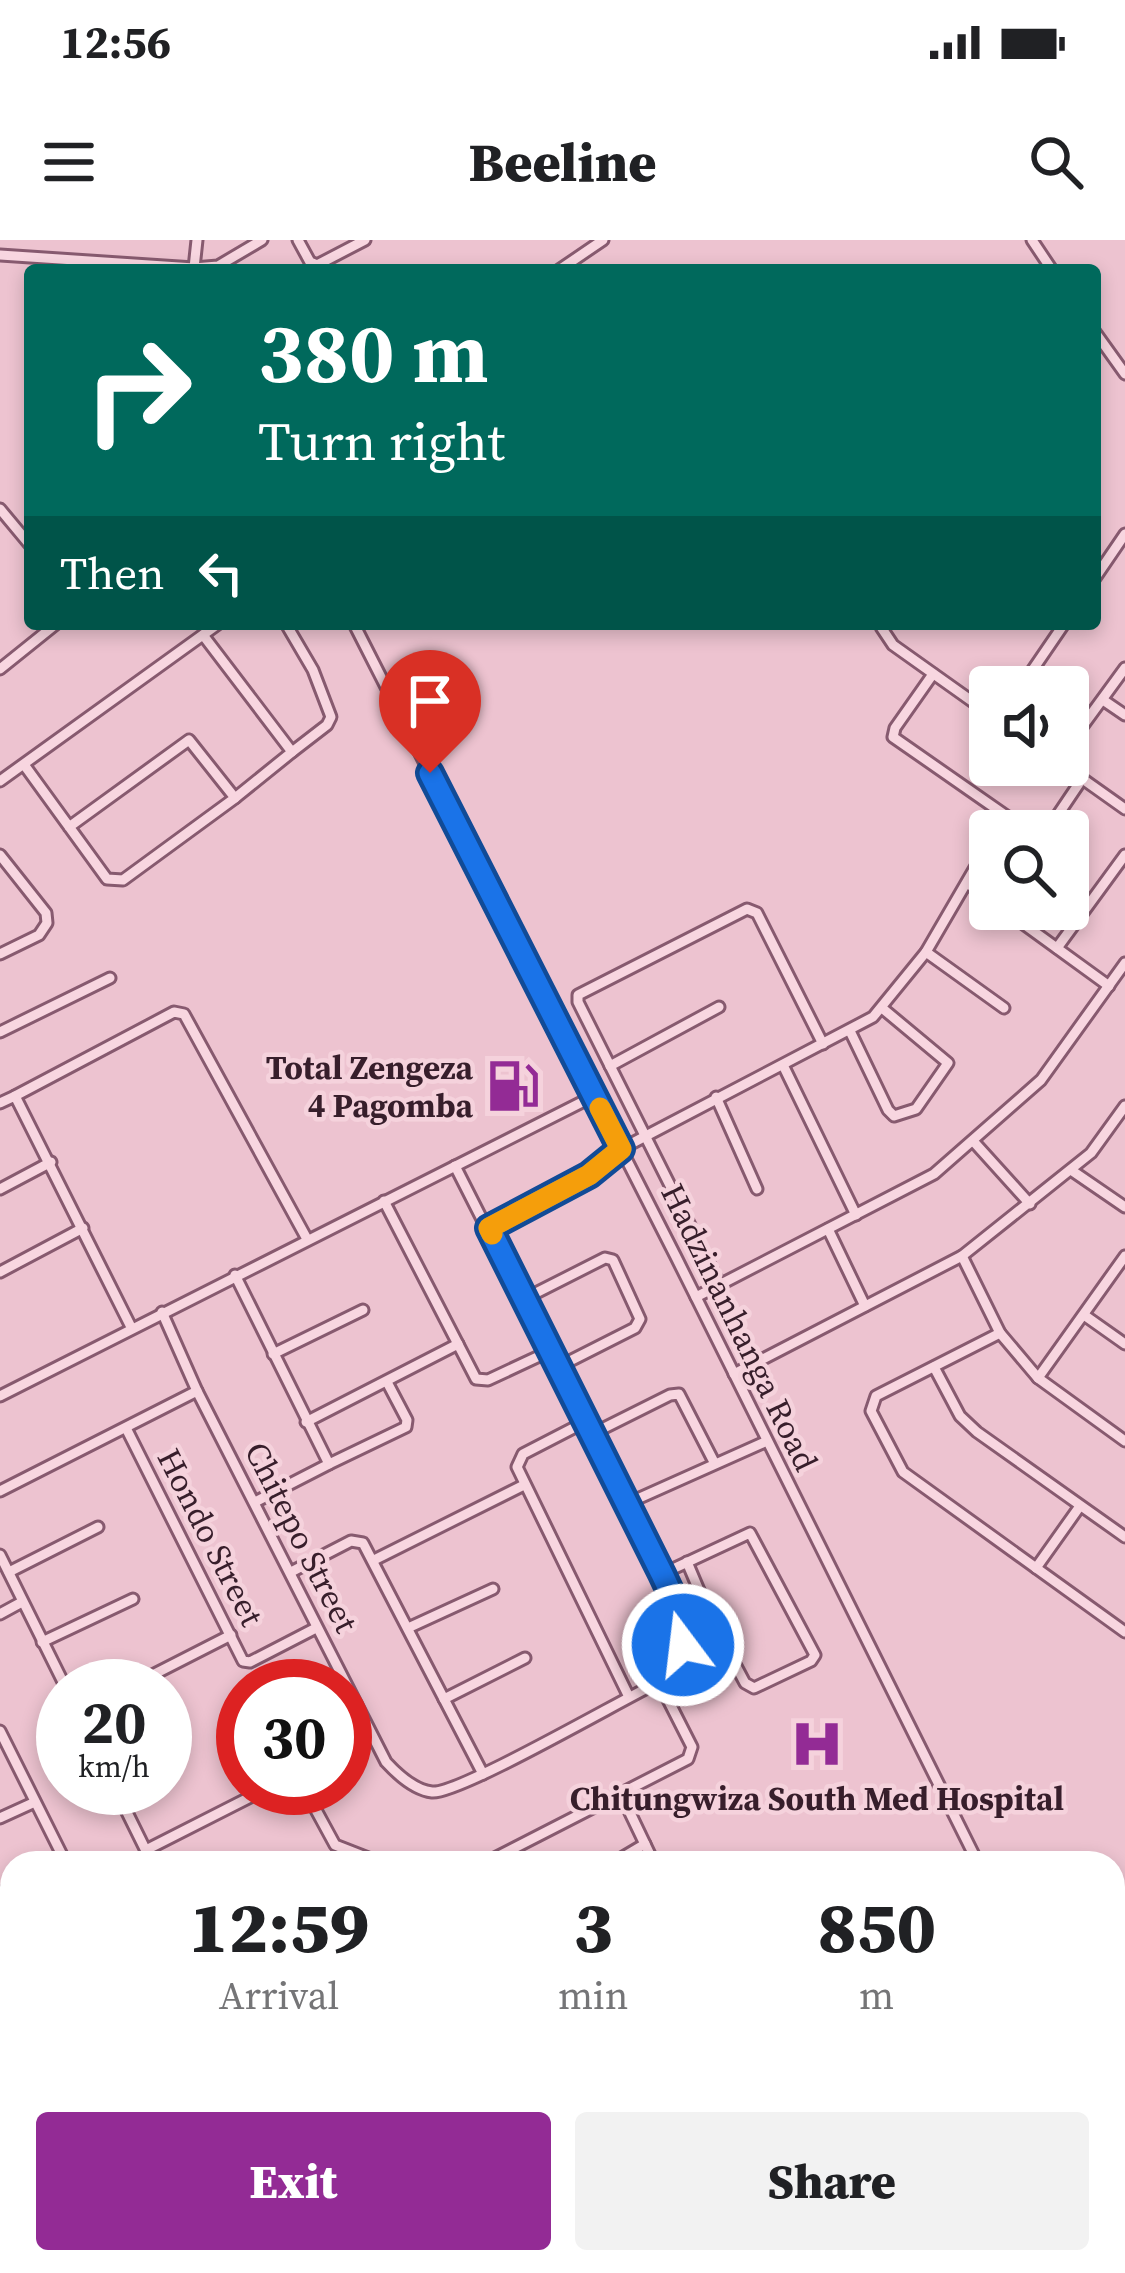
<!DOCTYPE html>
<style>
:root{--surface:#fff;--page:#f2f2f2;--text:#202124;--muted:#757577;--accent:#932b95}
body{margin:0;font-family:"Source Serif 4",serif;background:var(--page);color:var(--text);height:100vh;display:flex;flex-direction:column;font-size:45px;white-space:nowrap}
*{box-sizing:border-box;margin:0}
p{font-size:39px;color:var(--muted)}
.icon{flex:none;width:66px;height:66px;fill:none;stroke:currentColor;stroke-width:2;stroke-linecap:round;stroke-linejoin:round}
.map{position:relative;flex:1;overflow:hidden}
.drawer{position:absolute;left:0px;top:1611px;width:1125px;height:423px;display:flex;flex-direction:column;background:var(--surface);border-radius:36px 36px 0 0;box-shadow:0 6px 18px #0003}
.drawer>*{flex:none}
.hud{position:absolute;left:24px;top:24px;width:1077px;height:366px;border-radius:12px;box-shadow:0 6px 18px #0003;background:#00695c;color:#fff;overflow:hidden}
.buttons{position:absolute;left:969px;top:426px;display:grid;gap:24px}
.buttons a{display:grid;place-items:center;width:120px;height:120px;border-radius:12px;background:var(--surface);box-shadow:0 6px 18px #0003;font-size:60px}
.speed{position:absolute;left:36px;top:1419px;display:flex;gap:24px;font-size:60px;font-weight:700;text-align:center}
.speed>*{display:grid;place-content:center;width:156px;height:156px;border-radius:50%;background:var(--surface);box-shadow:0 6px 18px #0003;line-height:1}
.speed small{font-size:30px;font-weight:400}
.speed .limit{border:18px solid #d22;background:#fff;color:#111}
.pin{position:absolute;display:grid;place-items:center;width:102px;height:102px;color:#fff;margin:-123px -51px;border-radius:50% 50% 50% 0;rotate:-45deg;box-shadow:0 0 12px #0007}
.pin .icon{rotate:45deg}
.me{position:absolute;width:132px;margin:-66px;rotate:345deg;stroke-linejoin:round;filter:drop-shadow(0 0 9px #0008)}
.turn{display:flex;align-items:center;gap:42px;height:252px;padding:0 36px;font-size:54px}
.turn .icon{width:156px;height:156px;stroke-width:2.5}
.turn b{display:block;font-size:84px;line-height:102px}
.then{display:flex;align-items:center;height:114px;padding:0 36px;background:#0003;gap:24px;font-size:45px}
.eta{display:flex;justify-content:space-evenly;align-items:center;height:204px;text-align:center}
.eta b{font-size:72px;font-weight:800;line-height:84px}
.button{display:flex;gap:24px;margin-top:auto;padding:24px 36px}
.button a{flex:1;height:138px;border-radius:12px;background:var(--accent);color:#fff;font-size:48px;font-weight:800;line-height:138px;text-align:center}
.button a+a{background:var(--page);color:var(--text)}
.status{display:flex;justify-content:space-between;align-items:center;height:84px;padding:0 60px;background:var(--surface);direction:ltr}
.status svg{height:33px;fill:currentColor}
header{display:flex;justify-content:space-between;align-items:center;height:156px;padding:0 36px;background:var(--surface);font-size:54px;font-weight:800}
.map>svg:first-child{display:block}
.green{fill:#cb9d97}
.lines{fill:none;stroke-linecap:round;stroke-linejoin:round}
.minor-casing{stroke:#875a6f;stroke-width:15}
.minor{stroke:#f8d6e0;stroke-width:9}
.route-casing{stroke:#114b97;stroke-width:30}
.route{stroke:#1a73e8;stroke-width:21}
.slow{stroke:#f59e0b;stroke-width:21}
.labels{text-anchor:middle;stroke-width:9;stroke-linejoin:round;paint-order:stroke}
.poi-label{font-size:33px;font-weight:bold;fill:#371e2b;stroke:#f5d2dc;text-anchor:end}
.street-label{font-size:33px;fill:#371e2b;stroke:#f5d2dc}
</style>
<div class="status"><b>12:56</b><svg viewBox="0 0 49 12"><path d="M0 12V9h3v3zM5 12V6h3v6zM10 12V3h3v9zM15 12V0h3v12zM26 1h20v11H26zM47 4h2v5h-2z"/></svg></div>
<header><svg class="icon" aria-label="menu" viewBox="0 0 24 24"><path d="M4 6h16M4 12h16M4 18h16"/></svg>Beeline<svg class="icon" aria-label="search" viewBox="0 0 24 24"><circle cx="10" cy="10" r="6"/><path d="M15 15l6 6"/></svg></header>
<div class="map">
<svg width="1125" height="2033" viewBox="0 0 1125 2033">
<rect width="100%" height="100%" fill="#edc3d0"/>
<path class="green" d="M 806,2022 L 939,2022 L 943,2033 L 811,2033 Z"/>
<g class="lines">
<g class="minor-casing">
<g id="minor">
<path d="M 298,0 L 310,22 L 317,25 L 365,0"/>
<path d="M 1032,0 L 1052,30"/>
<path d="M 0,15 L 194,28 L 218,26 L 262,0"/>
<path d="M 194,28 L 197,0"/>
<path d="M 559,30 L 603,0"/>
<path d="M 1095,92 L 1125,134"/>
<path d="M 0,269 L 30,305"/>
<path d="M 1095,338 L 1125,294"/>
<path d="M 286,384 L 313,430 L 331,477 L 327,485 L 292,512"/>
<path d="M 354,384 L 675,1015 L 978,1623"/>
<path d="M 881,387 L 893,405 L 990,474"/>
<path d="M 203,395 L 292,512 L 235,558"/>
<path d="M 0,429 L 56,384"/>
<path d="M 933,434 L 895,488 L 893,497 L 1028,591"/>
<path d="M 1021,447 L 1064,384"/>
<path d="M 1103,460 L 1125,475"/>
<path d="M 1068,506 L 1125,428"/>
<path d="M 1063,525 L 1125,569"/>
<path d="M 25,526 L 107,639 L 123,640 L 235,558 L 189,500 L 69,587"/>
<path d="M 0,541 L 218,384"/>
<path d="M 1047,591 L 1082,539"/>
<path d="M 0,615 L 46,673 L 47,683 L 39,695 L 0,714"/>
<path d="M 967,643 L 990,660"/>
<path d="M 1003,669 L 1109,746"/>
<path d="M 1057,708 L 1125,615"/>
<path d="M 926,712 L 1004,768"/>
<path d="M 850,791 L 888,870 L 894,876 L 916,869 L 948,823 L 882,768"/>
<path d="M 0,792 L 110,738"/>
<path d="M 783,825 L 856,975"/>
<path d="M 610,826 L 719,767"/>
<path d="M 15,856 L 174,772 L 184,774 L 307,999"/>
<path d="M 716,857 L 757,949"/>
<path d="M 0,863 L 15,856 L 131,1087"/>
<path d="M 974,902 L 1030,964"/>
<path d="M 1071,930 L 1125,967"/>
<path d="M 0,949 L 51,922"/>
<path d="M 384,961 L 476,1139 L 488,1140 L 550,1111"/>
<path d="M 489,988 L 589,935 L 621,909 L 873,777 L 926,712 L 990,602"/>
<path d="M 828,989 L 865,1066"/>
<path d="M 962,1016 L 1000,1093 L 1038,1138 L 1125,1201"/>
<path d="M 0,1032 L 83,988"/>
<path d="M 235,1035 L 329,1224 L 255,1262"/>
<path d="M 720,1045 L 578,762 L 578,755 L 747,669 L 757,673 L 823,804"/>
<path d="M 696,1057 L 934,934 L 1041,840 L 1125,723"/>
<path d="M 526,1058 L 605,1018 L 613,1020 L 640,1079 L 635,1088 L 558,1127"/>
<path d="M 162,1072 L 197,1151 L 386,1522 C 398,1535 414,1550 432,1552 C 458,1555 623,1459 659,1442 C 699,1404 683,1378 662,1334 L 455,926"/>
<path d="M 1084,1075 L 1125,1104"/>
<path d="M 1000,1093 L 876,1156 L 871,1171 L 903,1232 L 1125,1392"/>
<path d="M 273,1114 L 363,1070"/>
<path d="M 934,1127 L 960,1176 L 977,1192 L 1125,1297"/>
<path d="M 734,1134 L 962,1016 L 1091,913 L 1125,866"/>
<path d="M 1038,1138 L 1125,1016"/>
<path d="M 0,1156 L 594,856"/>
<path d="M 306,1182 L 458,1104"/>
<path d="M 585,1182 L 523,1214 L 517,1227 L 629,1457"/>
<path d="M 126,1188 L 243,1421 L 250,1422 L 316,1388"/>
<path d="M 592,1194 L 670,1155 L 679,1154 L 714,1222"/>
<path d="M 329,1224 L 406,1187 L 407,1180 L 387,1142"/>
<path d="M 0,1251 L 197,1151"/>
<path d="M 626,1264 L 767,1201"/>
<path d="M 0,1315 L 65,1446"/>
<path d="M 374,1320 L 524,1245"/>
<path d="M 687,1322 L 712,1381"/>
<path d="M 1036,1328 L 1080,1266"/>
<path d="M 9,1332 L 98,1287"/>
<path d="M 291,1332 L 351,1301 L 363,1303 L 483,1534"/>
<path d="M 662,1334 L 750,1293 L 815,1415 L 811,1421 L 754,1448 L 745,1443 L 712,1381 L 684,1388"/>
<path d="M 0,1374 L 22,1362"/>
<path d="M 408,1388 L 493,1349"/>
<path d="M 42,1402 L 133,1359"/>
<path d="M 131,1446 L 231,1395"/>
<path d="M 444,1459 L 525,1418"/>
<path d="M 0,1491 L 66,1623"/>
<path d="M 115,1548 L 152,1623"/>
<path d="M 304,1548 L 335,1605 L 381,1623"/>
<path d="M 621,1554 L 654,1623"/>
<path d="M 0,1578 L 35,1562"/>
<path d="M 146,1610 L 268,1548"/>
<path d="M 485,1623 L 688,1519 L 692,1507 L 659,1442"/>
<path d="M 613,1623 L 645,1604"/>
<path d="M 0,1652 L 12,1671"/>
<path d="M 0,1750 L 12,1771"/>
<path d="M 1113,1792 L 1125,1785"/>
<path d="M 1113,1895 L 1125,1923"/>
<path d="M 0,1899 L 12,1903"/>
<path d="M 120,2033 L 121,2022"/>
</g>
</g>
<use href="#minor" class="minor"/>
</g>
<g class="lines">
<g class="route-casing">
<path id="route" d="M 430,533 L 621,909 L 589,935 L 489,988 L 662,1334 L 679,1370 L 683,1405"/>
</g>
<use href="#route" class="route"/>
<path class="slow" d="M 492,994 L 489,988 L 589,935 L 621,909 L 600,868"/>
</g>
<defs>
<g id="fuel-bare" transform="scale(4.14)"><path d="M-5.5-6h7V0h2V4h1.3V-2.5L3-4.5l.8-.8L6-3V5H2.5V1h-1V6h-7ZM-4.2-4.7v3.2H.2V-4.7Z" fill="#932b95" stroke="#f5d2dc" stroke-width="2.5" paint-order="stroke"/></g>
<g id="hospital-bare" transform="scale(4.14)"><path d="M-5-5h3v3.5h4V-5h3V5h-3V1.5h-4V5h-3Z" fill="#932b95" stroke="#f5d2dc" stroke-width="2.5" paint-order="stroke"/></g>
</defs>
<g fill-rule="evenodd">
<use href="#fuel-bare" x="513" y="846"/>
<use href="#hospital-bare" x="817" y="1504"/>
</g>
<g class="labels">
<g class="poi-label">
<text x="473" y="839">Total Zengeza<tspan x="473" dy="38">4 Pagomba</tspan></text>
<text x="817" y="1570" text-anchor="middle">Chitungwiza South Med Hospital</text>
</g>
<g class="street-label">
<text transform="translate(740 1087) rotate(64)" y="12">Hadzinanhanga Road</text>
<text transform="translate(211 1297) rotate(63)" y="12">Hondo Street</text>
<text transform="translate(302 1297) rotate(63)" y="12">Chitepo Street</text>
</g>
</g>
</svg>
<div class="buttons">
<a><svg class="icon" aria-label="sound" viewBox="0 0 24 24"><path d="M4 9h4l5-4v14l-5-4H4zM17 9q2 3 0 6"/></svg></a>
<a><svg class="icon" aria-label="search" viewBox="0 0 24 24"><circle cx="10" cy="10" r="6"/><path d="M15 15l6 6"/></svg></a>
</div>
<div class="speed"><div>20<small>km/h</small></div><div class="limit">30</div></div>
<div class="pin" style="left:430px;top:533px;background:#d93025"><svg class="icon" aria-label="arrive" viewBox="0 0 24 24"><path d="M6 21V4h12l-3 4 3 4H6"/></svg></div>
<svg class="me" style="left:683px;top:1405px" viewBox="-20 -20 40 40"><circle r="17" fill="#1a73e8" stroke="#fff" stroke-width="3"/><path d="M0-11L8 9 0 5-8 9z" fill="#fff"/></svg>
<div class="hud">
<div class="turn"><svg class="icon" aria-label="right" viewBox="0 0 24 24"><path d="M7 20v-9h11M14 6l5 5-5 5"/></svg><div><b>380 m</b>Turn right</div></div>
<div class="then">Then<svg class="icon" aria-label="left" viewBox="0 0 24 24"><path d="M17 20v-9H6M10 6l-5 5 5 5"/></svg></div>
</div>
<section class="drawer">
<div class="eta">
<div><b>12:59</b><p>Arrival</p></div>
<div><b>3</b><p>min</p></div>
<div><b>850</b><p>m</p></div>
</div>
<div class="button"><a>Exit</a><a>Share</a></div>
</section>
</div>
